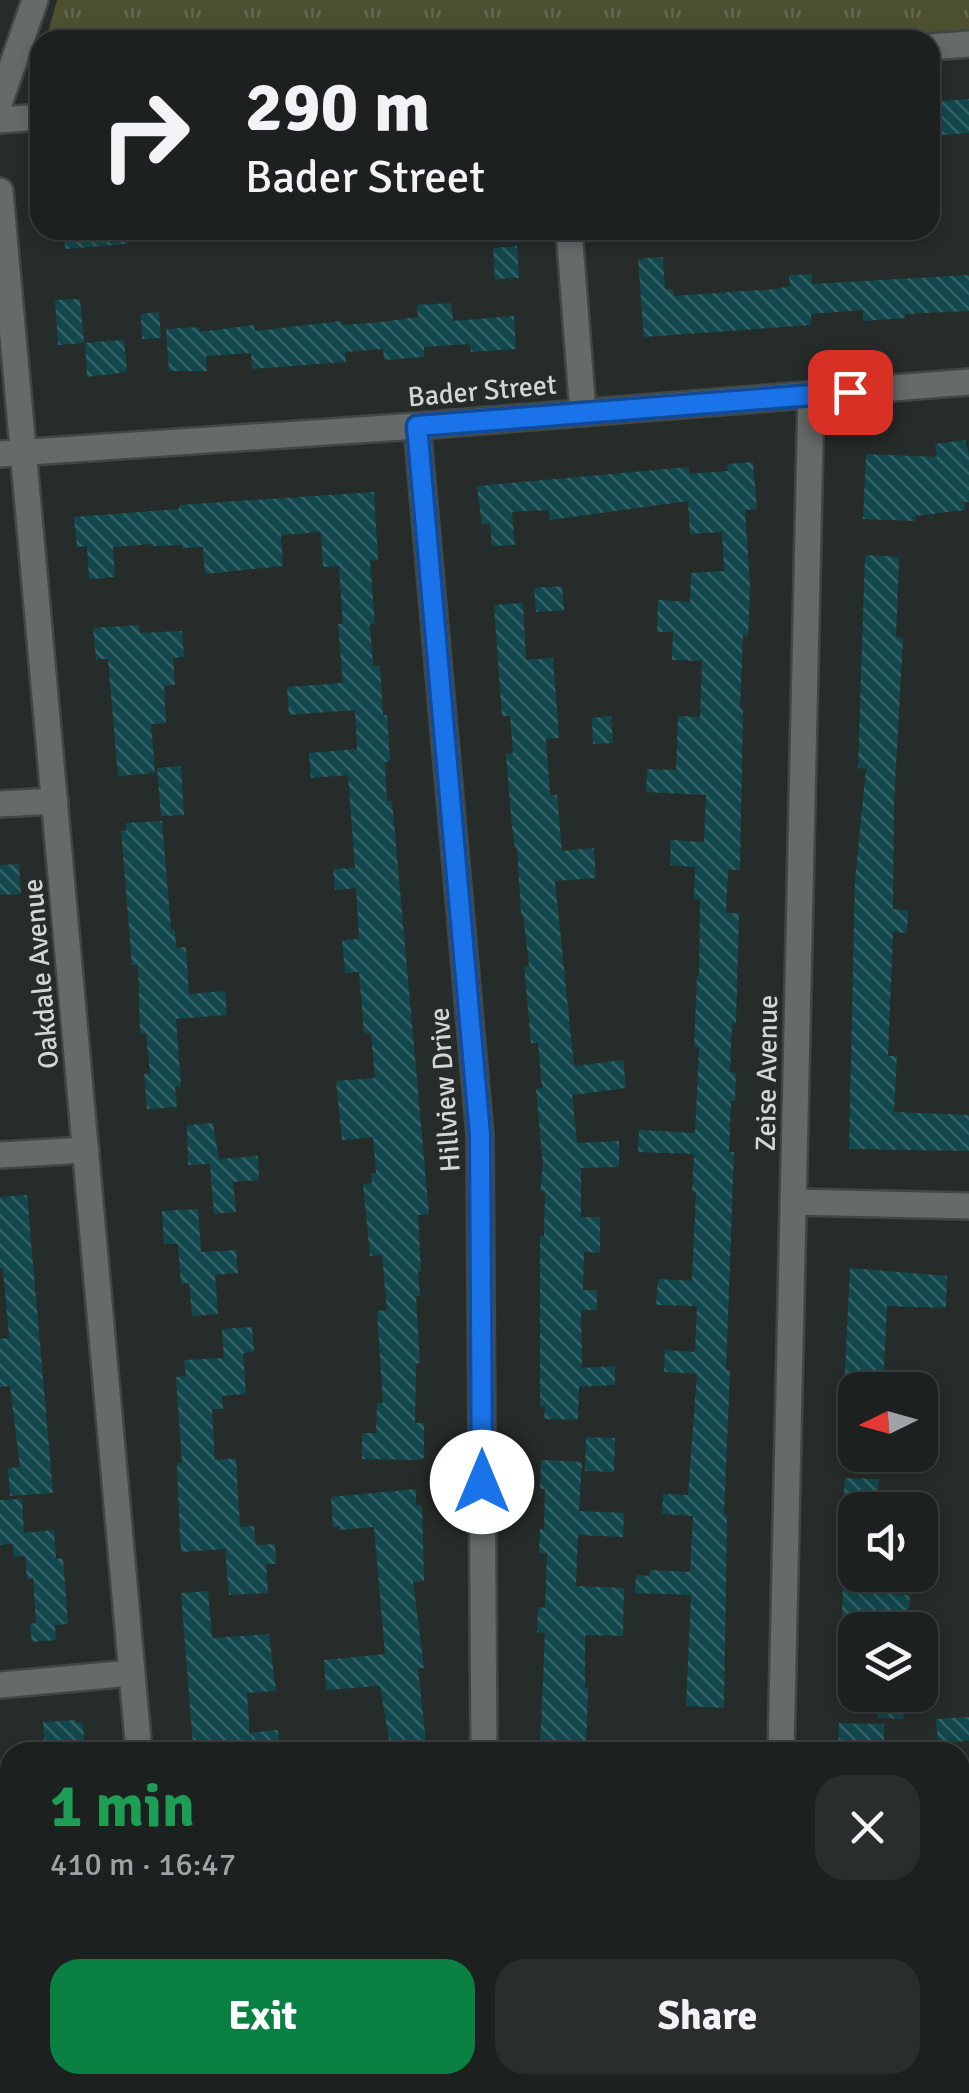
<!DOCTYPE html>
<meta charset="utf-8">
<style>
:root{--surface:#1c2120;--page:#292e2d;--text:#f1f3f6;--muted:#a0a3a5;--line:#3a3e3e;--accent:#0b8043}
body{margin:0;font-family:Signika,sans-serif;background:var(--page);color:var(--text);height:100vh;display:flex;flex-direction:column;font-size:38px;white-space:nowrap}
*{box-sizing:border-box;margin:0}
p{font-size:32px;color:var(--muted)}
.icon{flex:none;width:55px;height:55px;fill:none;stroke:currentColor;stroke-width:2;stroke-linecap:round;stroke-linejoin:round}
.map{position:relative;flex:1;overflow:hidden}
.panel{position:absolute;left:0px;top:1742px;width:970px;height:352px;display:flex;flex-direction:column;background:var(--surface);border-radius:30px 30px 0 0;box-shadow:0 5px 15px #0003,0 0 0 2px var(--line)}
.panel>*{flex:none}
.top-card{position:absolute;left:30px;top:30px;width:910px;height:210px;border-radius:30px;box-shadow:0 5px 15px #0003,0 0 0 2px var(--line);background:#1c2120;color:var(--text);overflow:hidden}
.needle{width:65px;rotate:265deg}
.buttons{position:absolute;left:838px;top:1372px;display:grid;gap:20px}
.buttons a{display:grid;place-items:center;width:100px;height:100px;border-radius:20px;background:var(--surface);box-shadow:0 5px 15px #0003,0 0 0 2px var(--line);font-size:50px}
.pin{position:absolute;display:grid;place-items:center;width:85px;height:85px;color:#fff;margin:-42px;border-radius:20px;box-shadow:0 5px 15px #0006}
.me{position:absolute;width:110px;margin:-55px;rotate:0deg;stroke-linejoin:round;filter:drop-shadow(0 0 8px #0008)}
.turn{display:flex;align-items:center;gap:35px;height:210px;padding:0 50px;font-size:45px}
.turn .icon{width:130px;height:130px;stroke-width:2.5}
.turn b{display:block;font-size:70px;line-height:85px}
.round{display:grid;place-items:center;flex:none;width:105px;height:105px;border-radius:30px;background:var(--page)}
.head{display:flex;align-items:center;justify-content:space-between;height:170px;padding:0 50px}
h1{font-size:60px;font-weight:700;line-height:75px;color:#1e9e55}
.button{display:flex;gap:20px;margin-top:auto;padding:20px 50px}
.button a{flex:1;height:115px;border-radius:30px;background:var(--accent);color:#fff;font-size:40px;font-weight:700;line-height:115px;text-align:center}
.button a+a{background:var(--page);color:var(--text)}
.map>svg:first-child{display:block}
.built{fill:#293632}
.grass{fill:url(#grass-tufts)}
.park{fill:url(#park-crowns)}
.pitch{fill:#4d5030}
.building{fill:url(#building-back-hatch)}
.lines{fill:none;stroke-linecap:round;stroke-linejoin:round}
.minor-casing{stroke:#424645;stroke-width:30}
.minor{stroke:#646b69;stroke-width:25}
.route-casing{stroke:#114b97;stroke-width:25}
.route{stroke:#1a73e8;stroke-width:18}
.labels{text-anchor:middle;stroke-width:10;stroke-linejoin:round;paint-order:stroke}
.street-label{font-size:28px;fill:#d2d6d5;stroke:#262c2a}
</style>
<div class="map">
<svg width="969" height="2093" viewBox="0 0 969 2093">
<defs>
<pattern id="grass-tufts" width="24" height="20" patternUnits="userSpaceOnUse" patternTransform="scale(2.5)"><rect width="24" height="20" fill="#4d5030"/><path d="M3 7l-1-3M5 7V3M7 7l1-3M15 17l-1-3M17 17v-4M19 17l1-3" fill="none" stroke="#66684d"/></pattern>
<pattern id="park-crowns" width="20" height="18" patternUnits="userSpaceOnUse" patternTransform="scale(2.5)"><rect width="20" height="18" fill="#4d5030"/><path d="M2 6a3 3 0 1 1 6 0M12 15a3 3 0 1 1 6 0" fill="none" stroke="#66684d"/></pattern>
<pattern id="building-back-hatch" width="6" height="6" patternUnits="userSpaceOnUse" patternTransform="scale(2.5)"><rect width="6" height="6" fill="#12484d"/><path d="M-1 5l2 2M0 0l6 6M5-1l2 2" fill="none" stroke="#346266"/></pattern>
</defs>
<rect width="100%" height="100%" fill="#262c2a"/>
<path class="built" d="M 969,1972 L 969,2093 L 921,2093 L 924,2085 L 960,2085 L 960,1995 Z"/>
<path class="grass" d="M 57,0 L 969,0 L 969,30 L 847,40 L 46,40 Z"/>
<path class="park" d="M 459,2085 L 899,2085 L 895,2093 L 459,2093 Z"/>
<path class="pitch" d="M 695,2085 L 770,2085 L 771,2093 L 559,2093 Z"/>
<g class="building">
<path d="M 969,99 L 969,133 L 930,136 L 930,102 Z"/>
<path d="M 64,230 L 127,230 L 128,244 L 65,249 Z"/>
<path d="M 517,246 L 519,278 L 495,279 L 493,248 Z"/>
<path d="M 663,257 L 665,289 L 673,289 L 674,296 L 776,289 L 790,286 L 789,275 L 812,274 L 812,284 L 969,275 L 969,311 L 905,314 L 905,318 L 863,321 L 863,310 L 811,314 L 811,325 L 644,337 L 638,259 Z"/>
<path d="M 80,299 L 84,343 L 58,345 L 55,300 Z"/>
<path d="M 451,303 L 453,321 L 514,316 L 516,349 L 471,352 L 470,344 L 424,347 L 424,357 L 384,360 L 383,349 L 345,352 L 346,362 L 252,369 L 251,353 L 206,356 L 207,371 L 169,371 L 166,329 L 199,327 L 200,332 L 254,325 L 255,331 L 342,321 L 342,325 L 381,322 L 418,317 L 417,305 Z"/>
<path d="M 159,312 L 161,338 L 142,339 L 141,314 Z"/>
<path d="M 124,340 L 127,372 L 87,377 L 85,343 Z"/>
<path d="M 965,440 L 969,455 L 969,502 L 964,502 L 965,510 L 915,516 L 915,521 L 863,519 L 866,454 L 937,457 L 935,444 Z"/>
<path d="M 753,462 L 757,509 L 745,510 L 750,587 L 748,636 L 743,635 L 740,708 L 743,708 L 740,870 L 728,870 L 726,913 L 739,913 L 736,1023 L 732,1023 L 730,1072 L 736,1073 L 735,1101 L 731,1101 L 729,1152 L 734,1152 L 726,1370 L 730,1370 L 724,1515 L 727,1515 L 724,1708 L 686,1706 L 691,1595 L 635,1593 L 636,1575 L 650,1576 L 650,1570 L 690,1572 L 693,1516 L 662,1514 L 663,1494 L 688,1495 L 697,1374 L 664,1372 L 665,1350 L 695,1352 L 697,1306 L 656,1305 L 658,1279 L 692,1281 L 696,1192 L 692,1191 L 694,1154 L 638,1152 L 639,1130 L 695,1133 L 699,1048 L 694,1047 L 697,976 L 699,976 L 700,899 L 694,899 L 695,867 L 670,865 L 671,840 L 704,842 L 706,795 L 646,792 L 647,769 L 676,770 L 678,716 L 700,717 L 702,661 L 672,660 L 673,632 L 657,632 L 658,600 L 690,602 L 691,573 L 724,571 L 722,532 L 690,534 L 688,501 L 550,520 L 549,510 L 512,512 L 515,545 L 492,546 L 490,524 L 482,525 L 477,486 L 689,467 L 689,474 L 728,471 L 727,464 Z"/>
<path d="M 374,492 L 378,560 L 370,561 L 375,624 L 370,624 L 373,666 L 380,666 L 383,715 L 387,715 L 390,761 L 385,762 L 387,801 L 392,801 L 429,1214 L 418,1215 L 421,1271 L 418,1272 L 420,1296 L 416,1296 L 420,1363 L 416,1364 L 415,1423 L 424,1423 L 424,1458 L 417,1460 L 362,1459 L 362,1433 L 376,1433 L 377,1403 L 383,1403 L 377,1311 L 387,1310 L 382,1255 L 370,1256 L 363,1184 L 372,1183 L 371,1173 L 376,1173 L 373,1137 L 342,1140 L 336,1081 L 375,1078 L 371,1033 L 364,1034 L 359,972 L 345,973 L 342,940 L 359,939 L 356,888 L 335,890 L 333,869 L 355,868 L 348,775 L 311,778 L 309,753 L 357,749 L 355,710 L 289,715 L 287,687 L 343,683 L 338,624 L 343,624 L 339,566 L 323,567 L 321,532 L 281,535 L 283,566 L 205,574 L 203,547 L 182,548 L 182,545 L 153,546 L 153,544 L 113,547 L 115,577 L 89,579 L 87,546 L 77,547 L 74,517 L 179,509 L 179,505 Z"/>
<path d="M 865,555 L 899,557 L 896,637 L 903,638 L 894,802 L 893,909 L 908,910 L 907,933 L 893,932 L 888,1056 L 897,1056 L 894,1112 L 969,1115 L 969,1151 L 849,1149 L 855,880 L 866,769 L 858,768 Z"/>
<path d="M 562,586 L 564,610 L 536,612 L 534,588 Z"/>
<path d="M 523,603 L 526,660 L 553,658 L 559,738 L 546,739 L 550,795 L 557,795 L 562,851 L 594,848 L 596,878 L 555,881 L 574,1066 L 623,1060 L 626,1088 L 572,1095 L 577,1143 L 619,1141 L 619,1167 L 581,1168 L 581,1217 L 600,1217 L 600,1253 L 584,1252 L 583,1290 L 597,1290 L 597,1310 L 581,1310 L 582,1368 L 615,1366 L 615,1385 L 579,1387 L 578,1420 L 544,1419 L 545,1407 L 540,1407 L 540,1236 L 544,1236 L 545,1191 L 540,1191 L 543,1165 L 536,1089 L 542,1088 L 538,1043 L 531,1043 L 524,966 L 529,966 L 523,914 L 521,914 L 517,847 L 515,847 L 512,827 L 506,754 L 513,753 L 510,716 L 502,716 L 494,605 Z"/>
<path d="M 139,625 L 140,633 L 182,631 L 184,657 L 173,658 L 175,685 L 164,686 L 166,723 L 151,724 L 155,773 L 118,776 L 108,659 L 96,659 L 93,628 Z"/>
<path d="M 611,716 L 613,743 L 593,744 L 592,718 Z"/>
<path d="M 181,766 L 184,815 L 161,816 L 157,768 Z"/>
<path d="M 162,821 L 171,930 L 175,929 L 176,948 L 186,947 L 189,994 L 225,991 L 227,1015 L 176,1019 L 181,1087 L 175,1087 L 177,1107 L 147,1109 L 144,1074 L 150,1074 L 146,1033 L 140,1034 L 138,965 L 132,965 L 121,831 L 126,831 L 126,823 Z"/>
<path d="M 19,864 L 21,894 L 0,895 L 0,865 Z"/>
<path d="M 213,1123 L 219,1159 L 258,1156 L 259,1180 L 233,1182 L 236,1212 L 214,1214 L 210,1164 L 188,1165 L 187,1125 Z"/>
<path d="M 27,1195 L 53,1493 L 10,1496 L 8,1468 L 20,1467 L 10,1386 L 0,1387 L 0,1339 L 9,1338 L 3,1269 L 0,1269 L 0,1197 Z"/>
<path d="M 198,1209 L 201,1252 L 236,1250 L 238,1273 L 215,1275 L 218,1314 L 192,1316 L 189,1283 L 181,1284 L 178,1244 L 164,1244 L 162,1211 Z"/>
<path d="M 850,1268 L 947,1276 L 946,1308 L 887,1306 L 883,1388 L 844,1387 Z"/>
<path d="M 252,1327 L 254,1352 L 243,1353 L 246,1394 L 222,1396 L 223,1409 L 212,1409 L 215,1460 L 236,1458 L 240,1527 L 254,1526 L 256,1545 L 275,1544 L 276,1564 L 266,1564 L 268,1593 L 229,1595 L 225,1549 L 182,1552 L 180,1542 L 177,1463 L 182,1463 L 176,1377 L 186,1376 L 184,1360 L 224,1358 L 222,1329 Z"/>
<path d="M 586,1437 L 615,1438 L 614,1472 L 585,1471 Z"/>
<path d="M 541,1460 L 582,1462 L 579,1511 L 624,1513 L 623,1537 L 578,1535 L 576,1586 L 624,1588 L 623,1636 L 585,1635 L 585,1688 L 588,1688 L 586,1752 L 540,1752 L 545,1633 L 537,1632 L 538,1607 L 545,1608 L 547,1553 L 539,1553 L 540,1529 L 544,1529 L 545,1489 L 540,1489 Z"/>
<path d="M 845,1478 L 879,1479 L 877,1510 L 843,1510 Z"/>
<path d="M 416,1489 L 416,1505 L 422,1505 L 424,1581 L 413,1582 L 424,1668 L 418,1669 L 426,1742 L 390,1746 L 380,1686 L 326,1690 L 324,1660 L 385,1654 L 374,1527 L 339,1530 L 339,1526 L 333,1527 L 331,1497 Z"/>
<path d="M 22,1499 L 24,1533 L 54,1530 L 56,1559 L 63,1558 L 68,1624 L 55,1625 L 56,1640 L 32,1642 L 30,1624 L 36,1623 L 33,1578 L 27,1579 L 25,1556 L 14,1557 L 13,1544 L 0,1545 L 0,1500 Z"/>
<path d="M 843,1575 L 871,1575 L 871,1593 L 910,1595 L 908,1615 L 880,1614 L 879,1630 L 842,1630 Z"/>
<path d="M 208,1591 L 212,1638 L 269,1634 L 276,1691 L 247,1693 L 250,1740 L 193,1745 L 181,1593 Z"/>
<path d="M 879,1695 L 905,1695 L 903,1719 L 878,1718 Z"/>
<path d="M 969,1717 L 969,1741 L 938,1743 L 936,1719 Z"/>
<path d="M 76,1720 L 76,1723 L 83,1723 L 84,1741 L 78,1741 L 79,1752 L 45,1752 L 43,1722 Z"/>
<path d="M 839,1723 L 884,1724 L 884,1752 L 838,1752 Z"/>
<path d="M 278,1730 L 280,1752 L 252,1752 L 250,1733 Z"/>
</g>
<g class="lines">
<g class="minor-casing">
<g id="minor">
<path d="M 930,47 L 969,44"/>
<path d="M 0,101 L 35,0"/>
<path d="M 0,120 L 40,117"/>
<path d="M 0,191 L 139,1752"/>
<path d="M 569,230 L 583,413"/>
<path d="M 417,426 L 480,1135 L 484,1752"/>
<path d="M 0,454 L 417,426 L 969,382"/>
<path d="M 0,804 L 55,801"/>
<path d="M 0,1155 L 86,1150"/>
<path d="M 793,1202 L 969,1206"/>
<path d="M 0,1685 L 131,1673"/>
<path d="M 781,1752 L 811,395"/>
<path d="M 960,1800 L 969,1799"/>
<path d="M 960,1995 L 969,1972"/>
<path d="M 170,2085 L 171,2093"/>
<path d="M 921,2093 L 924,2085"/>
</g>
</g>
<use href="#minor" class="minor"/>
</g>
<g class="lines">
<g class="route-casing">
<path id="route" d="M 482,1482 L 480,1135 L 417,426 L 850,392"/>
</g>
<use href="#route" class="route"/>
</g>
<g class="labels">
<g class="street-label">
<text transform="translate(482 390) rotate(-5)" y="10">Bader Street</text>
<text transform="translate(40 974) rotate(-95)" y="10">Oakdale Avenue</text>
<text transform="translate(766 1073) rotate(-89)" y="10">Zeise Avenue</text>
<text transform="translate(444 1090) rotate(-94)" y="10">Hillview Drive</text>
</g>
</g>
</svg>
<div class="buttons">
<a><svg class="needle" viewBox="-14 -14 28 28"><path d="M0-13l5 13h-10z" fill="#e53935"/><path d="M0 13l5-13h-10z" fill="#a0a3a5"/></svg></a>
<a><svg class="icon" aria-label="sound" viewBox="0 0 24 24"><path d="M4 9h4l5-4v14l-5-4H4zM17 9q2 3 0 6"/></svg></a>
<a><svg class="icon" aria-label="layers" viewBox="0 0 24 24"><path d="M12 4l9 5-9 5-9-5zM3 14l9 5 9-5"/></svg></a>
</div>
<div class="pin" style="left:850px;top:392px;background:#d93025"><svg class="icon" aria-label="arrive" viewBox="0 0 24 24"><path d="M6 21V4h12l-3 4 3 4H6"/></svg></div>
<svg class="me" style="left:482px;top:1482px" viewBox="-20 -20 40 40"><circle r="19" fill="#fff"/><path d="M0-13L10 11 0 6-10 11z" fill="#1a73e8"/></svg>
<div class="top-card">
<div class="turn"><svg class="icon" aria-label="right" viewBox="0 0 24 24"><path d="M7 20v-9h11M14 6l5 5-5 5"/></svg><div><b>290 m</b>Bader Street</div></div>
</div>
<section class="panel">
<div class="head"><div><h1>1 min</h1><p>410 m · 16:47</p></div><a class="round"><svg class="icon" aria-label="close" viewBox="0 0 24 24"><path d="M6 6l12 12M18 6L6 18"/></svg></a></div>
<div class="button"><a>Exit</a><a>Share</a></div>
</section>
</div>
